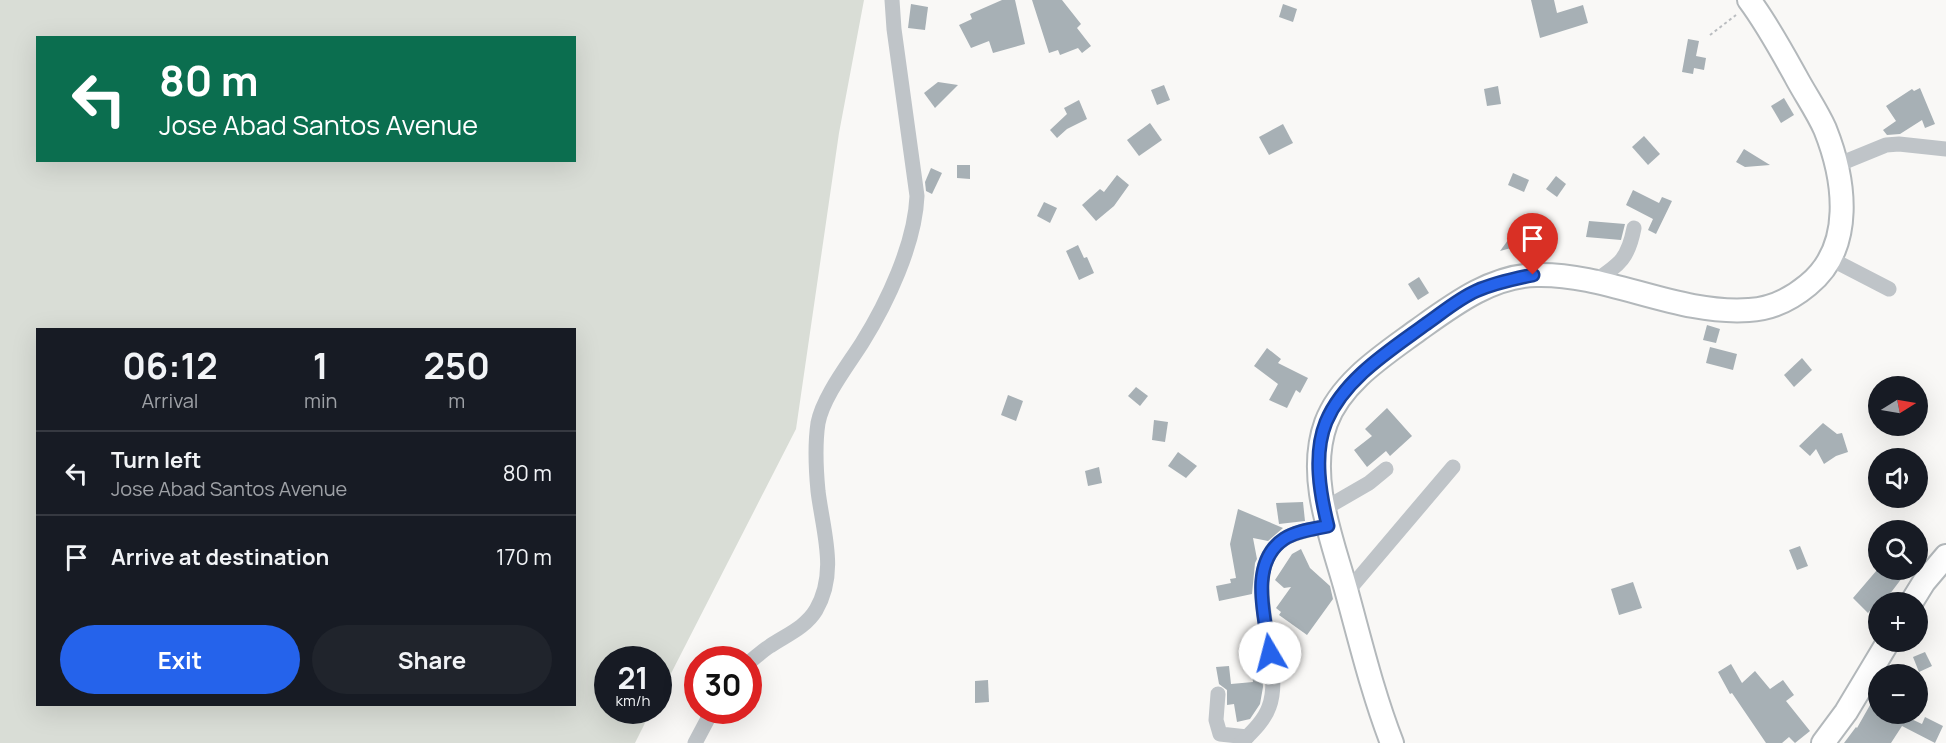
<!DOCTYPE html>
<meta charset="utf-8">
<style>
:root{--surface:#171b24;--page:#20242c;--text:#f1f3f6;--muted:#9ea1a6;--line:#363941;--accent:#2563eb}
body{margin:0;font-family:Manrope,sans-serif;background:var(--page);color:var(--text);height:100vh;display:flex;flex-direction:column;font-size:22px;white-space:nowrap}
*{box-sizing:border-box;margin:0}
p{font-size:20px;color:var(--muted)}
.icon{flex:none;width:33px;height:33px;fill:none;stroke:currentColor;stroke-width:2;stroke-linecap:round;stroke-linejoin:round}
.map{position:relative;flex:1;overflow:hidden}
.panel{position:absolute;left:36px;top:328px;width:540px;height:378px;display:flex;flex-direction:column;background:var(--surface);border-radius:0px;box-shadow:0 6px 24px #0002}
.panel>*{flex:none}
.hud{position:absolute;left:36px;top:36px;width:540px;height:126px;border-radius:0px;box-shadow:0 6px 24px #0002;background:#0b6e4f;color:#fff;overflow:hidden}
.needle{width:39px;rotate:79deg}
.fabs{position:absolute;left:1868px;top:376px;display:grid;gap:12px}
.fabs a{display:grid;place-items:center;width:60px;height:60px;border-radius:50%;background:var(--surface);box-shadow:0 6px 24px #0002;font-size:30px}
.speed{position:absolute;left:594px;top:646px;display:flex;gap:12px;font-size:30px;font-weight:700;text-align:center}
.speed>*{display:grid;place-content:center;width:78px;height:78px;border-radius:50%;background:var(--surface);box-shadow:0 6px 24px #0002;line-height:1}
.speed small{font-size:15px;font-weight:400}
.speed .limit{border:9px solid #d22;background:#fff;color:#111}
.pin{position:absolute;display:grid;place-items:center;width:51px;height:51px;color:#fff;margin:-62px -26px;border-radius:50% 50% 50% 0;rotate:-45deg;box-shadow:0 0 6px #0007}
.pin .icon{rotate:45deg}
.me{position:absolute;width:66px;margin:-33px;rotate:352deg;stroke-linejoin:round;filter:drop-shadow(0 0 4px #0008)}
.turn{display:flex;align-items:center;gap:21px;height:126px;padding:0 24px;font-size:27px}
.turn .icon{width:78px;height:78px;stroke-width:2.5}
.turn b{display:block;font-size:42px;line-height:51px}
.eta{display:flex;justify-content:space-evenly;align-items:center;height:102px;text-align:center}
.eta b{font-size:36px;font-weight:700;line-height:42px}
.button{display:flex;gap:12px;margin-top:auto;padding:12px 24px}
.button a{flex:1;height:69px;border-radius:36px;background:var(--accent);color:#fff;font-size:24px;font-weight:700;line-height:69px;text-align:center}
.button a+a{background:var(--page);color:var(--text)}
ul{padding:0;list-style:none}
li{display:flex;align-items:center;gap:18px;height:84px;padding:0 24px;border-top:2px solid var(--line)}
li div{flex:1}
li b{display:block;font-size:22px}
li em{font-style:normal}
.map>svg:first-child{display:block}
.green{fill:#d9ddd6;fill-rule:evenodd}
.building{fill:#a7b0b5}
.lines{fill:none;stroke-linecap:round;stroke-linejoin:round}
.highway-casing{stroke:#b3b8bb;stroke-width:26}
.path{stroke:#babdc0;stroke-width:2;stroke-dasharray:3 3;stroke-linecap:butt}
.minor{stroke:#bfc4c8;stroke-width:15}
.highway{stroke:#fff;stroke-width:22}
.route-casing{stroke:#184099;stroke-width:15}
.route{stroke:#2563eb;stroke-width:10}
</style>
<div class="map">
<svg width="1946" height="743" viewBox="0 0 1946 743">
<rect width="100%" height="100%" fill="#f9f8f6"/>
<path class="green" d="M 0,0 L 864,0 L 839,133 L 796,429 L 659,697 L 658,660 L 608,660 L 608,711 L 651,711 L 635,743 L 0,743 ZM 38,38 L 574,38 L 574,160 L 38,160 ZM 38,330 L 574,330 L 574,705 L 38,705 Z"/>
<g class="building">
<path d="M 1002,0 L 1015,0 L 1025,44 L 993,53 L 989,41 L 971,48 L 959,25 L 972,19 L 970,14 Z"/>
<path d="M 1032,0 L 1062,0 L 1081,24 L 1077,28 L 1091,46 L 1082,53 L 1078,48 L 1060,55 L 1058,50 L 1049,53 Z"/>
<path d="M 1531,0 L 1554,0 L 1557,13 L 1583,5 L 1588,23 L 1540,38 Z"/>
<path d="M 911,4 L 928,7 L 925,30 L 908,28 Z"/>
<path d="M 1283,4 L 1297,9 L 1293,22 L 1279,17 Z"/>
<path d="M 1688,39 L 1699,41 L 1696,56 L 1706,58 L 1704,70 L 1694,68 L 1693,74 L 1682,72 Z"/>
<path d="M 938,82 L 958,85 L 935,108 L 924,93 Z"/>
<path d="M 1164,85 L 1170,100 L 1157,105 L 1151,90 Z"/>
<path d="M 1498,86 L 1501,104 L 1487,106 L 1484,89 Z"/>
<path d="M 1920,88 L 1935,124 L 1925,128 L 1922,120 L 1900,134 L 1887,135 L 1883,130 L 1896,121 L 1886,106 L 1912,89 L 1914,91 Z"/>
<path d="M 1784,98 L 1794,115 L 1781,123 L 1771,106 Z"/>
<path d="M 1079,100 L 1087,119 L 1067,129 L 1057,138 L 1050,130 L 1067,114 L 1064,108 Z"/>
<path d="M 1150,123 L 1162,140 L 1139,156 L 1127,140 Z"/>
<path d="M 1283,124 L 1293,143 L 1269,155 L 1259,137 Z"/>
<path d="M 1644,136 L 1660,154 L 1648,165 L 1632,147 Z"/>
<path d="M 1744,149 L 1770,165 L 1745,167 L 1736,162 Z"/>
<path d="M 957,165 L 970,165 L 970,179 L 957,178 Z"/>
<path d="M 931,168 L 942,173 L 932,194 L 926,191 L 925,182 Z"/>
<path d="M 1513,173 L 1529,180 L 1524,192 L 1508,185 Z"/>
<path d="M 1117,175 L 1129,185 L 1114,206 L 1096,221 L 1082,205 L 1100,189 L 1104,192 Z"/>
<path d="M 1556,176 L 1566,184 L 1557,197 L 1546,189 Z"/>
<path d="M 1633,190 L 1659,203 L 1662,197 L 1672,201 L 1656,234 L 1648,230 L 1653,219 L 1626,205 Z"/>
<path d="M 1044,202 L 1057,208 L 1050,223 L 1037,216 Z"/>
<path d="M 1589,221 L 1625,224 L 1621,240 L 1586,237 Z"/>
<path d="M 1517,228 L 1522,245 L 1500,251 Z"/>
<path d="M 1078,245 L 1084,258 L 1087,257 L 1094,273 L 1079,280 L 1066,251 Z"/>
<path d="M 1419,277 L 1429,293 L 1418,300 L 1408,284 Z"/>
<path d="M 1707,325 L 1720,329 L 1716,343 L 1703,340 Z"/>
<path d="M 1710,347 L 1737,354 L 1733,370 L 1706,363 Z"/>
<path d="M 1267,348 L 1281,359 L 1278,363 L 1308,378 L 1300,393 L 1296,390 L 1287,408 L 1269,400 L 1278,384 L 1254,366 Z"/>
<path d="M 1802,358 L 1812,370 L 1794,387 L 1784,375 Z"/>
<path d="M 1136,387 L 1148,396 L 1140,406 L 1128,396 Z"/>
<path d="M 1008,395 L 1023,401 L 1016,421 L 1001,415 Z"/>
<path d="M 1387,408 L 1412,436 L 1390,456 L 1386,451 L 1367,467 L 1354,450 L 1372,436 L 1365,429 Z"/>
<path d="M 1154,420 L 1168,422 L 1165,442 L 1152,440 Z"/>
<path d="M 1823,423 L 1837,434 L 1842,433 L 1848,452 L 1836,456 L 1824,464 L 1816,449 L 1810,456 L 1799,446 Z"/>
<path d="M 1178,452 L 1197,466 L 1186,478 L 1168,466 Z"/>
<path d="M 1099,467 L 1102,483 L 1088,486 L 1085,471 Z"/>
<path d="M 1303,502 L 1305,521 L 1279,524 L 1276,503 Z"/>
<path d="M 1238,509 L 1283,528 L 1268,541 L 1253,538 L 1257,559 L 1255,563 L 1252,594 L 1219,601 L 1216,586 L 1231,583 L 1230,579 L 1236,578 L 1230,544 Z"/>
<path d="M 1800,546 L 1808,566 L 1797,570 L 1789,550 Z"/>
<path d="M 1301,549 L 1310,568 L 1330,586 L 1333,599 L 1307,635 L 1279,615 L 1281,612 L 1276,608 L 1291,587 L 1284,588 L 1275,580 L 1292,554 Z"/>
<path d="M 1877,570 L 1892,570 L 1902,578 L 1886,599 L 1883,596 L 1868,613 L 1853,598 Z"/>
<path d="M 1633,582 L 1642,608 L 1619,615 L 1611,589 Z"/>
<path d="M 1925,652 L 1932,666 L 1919,672 L 1913,657 Z"/>
<path d="M 1731,664 L 1742,683 L 1755,671 L 1770,689 L 1783,680 L 1794,695 L 1786,701 L 1810,731 L 1795,743 L 1789,737 L 1782,743 L 1766,743 L 1732,693 L 1730,694 L 1718,672 Z"/>
<path d="M 1229,666 L 1231,684 L 1253,682 L 1252,674 L 1262,672 L 1263,687 L 1260,704 L 1250,719 L 1237,722 L 1234,704 L 1227,705 L 1227,690 L 1219,684 L 1216,667 Z"/>
<path d="M 988,680 L 989,702 L 975,703 L 975,681 Z"/>
<path d="M 1878,691 L 1878,714 L 1908,714 L 1907,717 L 1922,724 L 1925,717 L 1943,726 L 1935,743 L 1902,726 L 1891,743 L 1844,743 L 1856,727 L 1857,728 Z"/>
</g>
<g class="lines">
<g class="highway-casing">
<g id="highway">
<path d="M 1911,603 L 1924,582 L 1946,556"/>
<path d="M 1392,743 C 1373,694 1361,644 1347,593 C 1333,541 1306,478 1326,423 C 1341,382 1384,355 1418,330 C 1453,305 1491,276 1536,275 C 1608,273 1676,315 1749,310 C 1772,309 1790,300 1808,285 C 1855,247 1845,179 1825,129 C 1817,111 1805,94 1796,77 C 1781,50 1767,24 1749,0"/>
<path d="M 1823,743 L 1846,712 L 1888,642"/>
</g>
</g>
<path class="path" d="M 1710,35 L 1736,15"/>
<g class="minor">
<path d="M 1837,165 L 1886,145 L 1899,144 L 1946,149"/>
<path d="M 1831,259 L 1889,289"/>
<path d="M 1595,281 C 1620,264 1628,259 1634,228"/>
<path d="M 1324,509 L 1369,483 L 1386,469"/>
<path d="M 1347,592 L 1453,467"/>
<path d="M 748,663 C 755,658 762,651 770,646 C 786,635 805,628 816,610 C 838,572 823,532 818,491 C 816,470 815,443 818,423 C 823,397 848,365 862,343 C 887,303 915,244 917,196 L 894,29 L 892,0"/>
<path d="M 1218,694 L 1216,720 L 1220,734 L 1247,737"/>
<path d="M 695,743 L 712,711"/>
<path d="M 1241,743 C 1252,732 1264,721 1269,707 C 1287,660 1234,572 1284,539 C 1297,531 1314,529 1328,526"/>
</g>
<use href="#highway" class="highway"/>
</g>
<g class="lines">
<g class="route-casing">
<path id="route" d="M 1270,653 C 1265,618 1248,563 1284,539 C 1296,531 1314,529 1328,526 C 1320,494 1313,454 1326,422 C 1344,379 1389,351 1426,324 C 1442,313 1458,299 1476,291 C 1494,283 1513,279 1533,275"/>
</g>
<use href="#route" class="route"/>
</g>
</svg>
<div class="fabs">
<a><svg class="needle" viewBox="-14 -14 28 28"><path d="M0-13l5 13h-10z" fill="#e53935"/><path d="M0 13l5-13h-10z" fill="#9ea1a6"/></svg></a>
<a><svg class="icon" aria-label="sound" viewBox="0 0 24 24"><path d="M4 9h4l5-4v14l-5-4H4zM17 9q2 3 0 6"/></svg></a>
<a><svg class="icon" aria-label="search" viewBox="0 0 24 24"><circle cx="10" cy="10" r="6"/><path d="M15 15l6 6"/></svg></a>
<a>+</a>
<a>−</a>
</div>
<div class="speed"><div>21<small>km/h</small></div><div class="limit">30</div></div>
<div class="pin" style="left:1533px;top:275px;background:#d93025"><svg class="icon" aria-label="arrive" viewBox="0 0 24 24"><path d="M6 21V4h12l-3 4 3 4H6"/></svg></div>
<svg class="me" style="left:1270px;top:653px" viewBox="-20 -20 40 40"><circle r="19" fill="#fff"/><path d="M0-13L10 11 0 6-10 11z" fill="#2563eb"/></svg>
<div class="hud">
<div class="turn"><svg class="icon" aria-label="left" viewBox="0 0 24 24"><path d="M17 20v-9H6M10 6l-5 5 5 5"/></svg><div><b>80 m</b>Jose Abad Santos Avenue</div></div>
</div>
<section class="panel">
<div class="eta">
<div><b>06:12</b><p>Arrival</p></div>
<div><b>1</b><p>min</p></div>
<div><b>250</b><p>m</p></div>
</div>
<ul>
<li><svg class="icon" aria-label="left" viewBox="0 0 24 24"><path d="M17 20v-9H6M10 6l-5 5 5 5"/></svg><div><b>Turn left</b><p>Jose Abad Santos Avenue</p></div><em>80 m</em></li>
<li><svg class="icon" aria-label="arrive" viewBox="0 0 24 24"><path d="M6 21V4h12l-3 4 3 4H6"/></svg><div><b>Arrive at destination</b></div><em>170 m</em></li>
</ul>
<div class="button"><a>Exit</a><a>Share</a></div>
</section>
</div>
